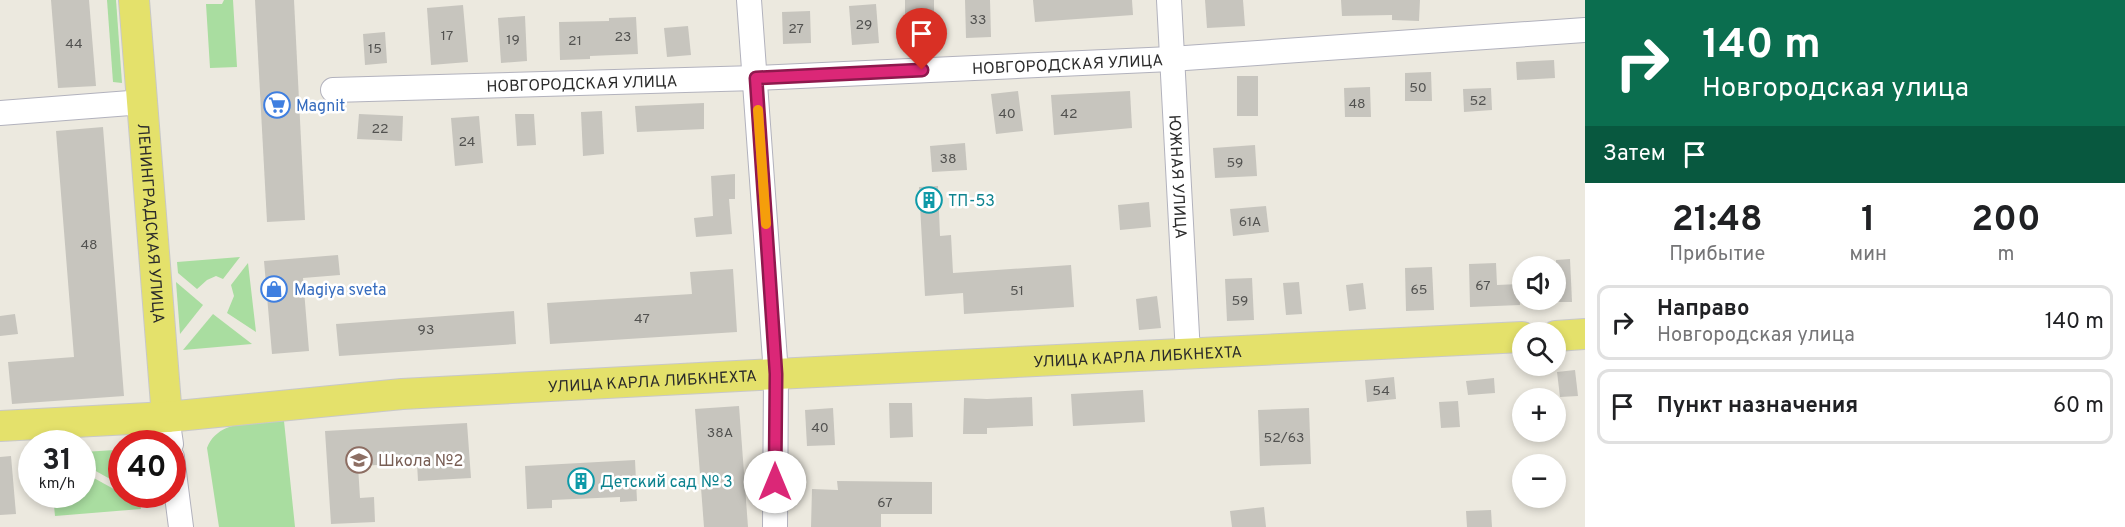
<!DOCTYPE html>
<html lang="ru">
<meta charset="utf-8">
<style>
:root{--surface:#fff;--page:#f2f2f2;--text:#202124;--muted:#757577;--line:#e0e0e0}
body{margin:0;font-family:Overpass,sans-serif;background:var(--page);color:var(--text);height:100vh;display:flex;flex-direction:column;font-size:22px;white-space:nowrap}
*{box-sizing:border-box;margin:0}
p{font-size:20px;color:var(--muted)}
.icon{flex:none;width:33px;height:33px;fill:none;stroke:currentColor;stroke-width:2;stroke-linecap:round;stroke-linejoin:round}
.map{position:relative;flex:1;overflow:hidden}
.side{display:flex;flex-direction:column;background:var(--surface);width:540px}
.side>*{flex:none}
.banner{background:#0b6e4f;color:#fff;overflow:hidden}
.tools{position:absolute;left:1512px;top:256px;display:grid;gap:12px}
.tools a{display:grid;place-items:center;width:54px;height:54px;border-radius:50%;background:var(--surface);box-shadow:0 3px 9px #0003;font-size:30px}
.speed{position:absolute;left:18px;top:430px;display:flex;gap:12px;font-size:30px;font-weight:700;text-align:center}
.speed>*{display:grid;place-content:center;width:78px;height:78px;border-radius:50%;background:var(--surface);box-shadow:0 3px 9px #0003;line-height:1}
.speed small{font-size:15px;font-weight:400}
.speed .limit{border:9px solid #d22;background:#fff;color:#111}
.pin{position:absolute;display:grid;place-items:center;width:51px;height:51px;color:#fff;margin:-62px -26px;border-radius:50% 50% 50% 0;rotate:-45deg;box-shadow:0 0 6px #0007}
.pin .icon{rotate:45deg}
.me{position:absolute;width:66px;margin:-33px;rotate:0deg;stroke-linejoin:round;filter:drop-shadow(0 0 4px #0008)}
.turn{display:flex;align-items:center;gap:21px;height:126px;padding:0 18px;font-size:27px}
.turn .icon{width:78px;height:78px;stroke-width:2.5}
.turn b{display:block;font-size:42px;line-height:51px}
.then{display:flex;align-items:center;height:57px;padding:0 18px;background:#0003;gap:12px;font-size:22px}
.eta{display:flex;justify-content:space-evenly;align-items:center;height:102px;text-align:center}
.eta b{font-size:36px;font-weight:700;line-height:42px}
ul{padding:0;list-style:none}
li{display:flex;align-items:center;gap:18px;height:75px;margin:0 12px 9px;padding:0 6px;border:3px solid var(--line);border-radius:12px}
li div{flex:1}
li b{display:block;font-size:22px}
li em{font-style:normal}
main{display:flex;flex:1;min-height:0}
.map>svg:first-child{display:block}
.green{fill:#a9dda0}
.building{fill:#c7c5be}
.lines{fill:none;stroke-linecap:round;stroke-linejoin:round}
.minor-casing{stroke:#b2b2bd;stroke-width:26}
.major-casing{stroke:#c8c8c8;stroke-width:32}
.minor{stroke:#fff;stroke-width:24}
.major{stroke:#e4e16b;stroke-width:30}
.route-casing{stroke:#8e194d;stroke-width:15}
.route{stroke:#db2777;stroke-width:10}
.slow{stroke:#f59e0b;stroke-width:10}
.labels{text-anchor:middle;stroke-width:5;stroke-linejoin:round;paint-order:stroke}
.number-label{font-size:14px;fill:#525250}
.street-label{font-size:16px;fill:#2b2b2b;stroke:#fff}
.shop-label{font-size:16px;fill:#366cbe;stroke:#fff;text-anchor:start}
.culture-label{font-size:16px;fill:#0d838f;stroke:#fff;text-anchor:start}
.education-label{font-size:16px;fill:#785e54;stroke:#fff;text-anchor:start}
</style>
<main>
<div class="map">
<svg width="1585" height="527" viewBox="0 0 1585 527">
<rect width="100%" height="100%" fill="#ece9df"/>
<g class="green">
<path d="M 107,0 L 116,0 L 122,83 L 113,82 Z"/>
<path d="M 224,0 L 233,0 L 237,67 L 210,68 L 206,4 L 222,4 Z"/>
<path d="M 240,257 L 223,279 L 216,276 L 207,280 L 197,289 L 178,273 L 177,262 Z"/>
<path d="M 248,263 L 256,332 L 227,313 L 234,296 L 231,285 Z"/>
<path d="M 176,282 L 203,305 L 180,334 Z"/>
<path d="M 213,314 L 252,344 L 183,350 Z"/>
<path d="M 284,421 L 295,527 L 219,527 L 207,448 C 218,418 259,423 284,421 Z"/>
<path d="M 115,450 L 121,452 L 121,485 L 83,464 L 83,452 Z"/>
<path d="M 83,472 L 121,493 L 122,495 L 140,503 L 141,509 L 55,516 L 53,495 L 82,495 Z"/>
</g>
<g class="building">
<path d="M 51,0 L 89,0 L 96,86 L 58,88 Z"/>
<path d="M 255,0 L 294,0 L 305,220 L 267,222 Z"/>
<path d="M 905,0 L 934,0 L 934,17 L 905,18 Z"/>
<path d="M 965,0 L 990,0 L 991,37 L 966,38 Z"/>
<path d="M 1033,0 L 1132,0 L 1133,15 L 1035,22 Z"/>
<path d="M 1205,0 L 1243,0 L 1245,26 L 1207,28 Z"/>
<path d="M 1341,0 L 1420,0 L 1419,21 L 1392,20 L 1392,15 L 1342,16 Z"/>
<path d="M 876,4 L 879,43 L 852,45 L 849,6 Z"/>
<path d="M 463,5 L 468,62 L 431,65 L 427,8 Z"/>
<path d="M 810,11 L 811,43 L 783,44 L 782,12 Z"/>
<path d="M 525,16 L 527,61 L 501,63 L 498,18 Z"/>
<path d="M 636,17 L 638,54 L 590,56 L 590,59 L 560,60 L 559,22 L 609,21 L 609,18 Z"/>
<path d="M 688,26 L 691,55 L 667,57 L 664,28 Z"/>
<path d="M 385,32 L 387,63 L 365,65 L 363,34 Z"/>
<path d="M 1554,60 L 1555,78 L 1517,80 L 1516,62 Z"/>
<path d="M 1431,72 L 1432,101 L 1405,101 L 1405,73 Z"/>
<rect x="1237" y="76" width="21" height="40"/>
<path d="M 1370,87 L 1371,117 L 1345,117 L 1344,88 Z"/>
<path d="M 1491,88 L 1492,110 L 1464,112 L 1463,89 Z"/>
<path d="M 1018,91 L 1023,131 L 996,134 L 991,94 Z"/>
<path d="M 1130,91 L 1132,128 L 1054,135 L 1051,95 Z"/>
<path d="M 704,103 L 704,129 L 637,132 L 635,106 Z"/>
<path d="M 602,111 L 604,154 L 583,156 L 581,112 Z"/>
<path d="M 359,114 L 403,116 L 402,141 L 357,139 Z"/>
<path d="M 515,114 L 534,114 L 536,145 L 517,146 Z"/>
<path d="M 479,116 L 483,163 L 455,166 L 451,118 Z"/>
<path d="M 103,127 L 124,396 L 12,404 L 8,362 L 74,357 L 56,131 Z"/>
<path d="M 965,143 L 967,170 L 932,172 L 930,146 Z"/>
<path d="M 1255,145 L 1257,176 L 1215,178 L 1213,148 Z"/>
<path d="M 735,174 L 735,199 L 729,199 L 732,234 L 696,237 L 694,218 L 713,216 L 711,176 Z"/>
<path d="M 938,186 L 940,236 L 951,235 L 953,273 L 1071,265 L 1074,307 L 964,314 L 963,293 L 925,296 L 919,187 Z"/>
<path d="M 1149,202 L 1151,227 L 1120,230 L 1118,205 Z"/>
<path d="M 1266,206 L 1269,232 L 1233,236 L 1230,209 Z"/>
<path d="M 338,255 L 340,275 L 303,278 L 309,351 L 272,354 L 264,261 Z"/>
<path d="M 1570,259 L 1572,302 L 1556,302 L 1556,260 Z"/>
<path d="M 1496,263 L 1497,285 L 1519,284 L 1520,305 L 1470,307 L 1469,264 Z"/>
<path d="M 1432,267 L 1434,310 L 1406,311 L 1405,268 Z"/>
<path d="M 733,269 L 737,332 L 550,344 L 547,303 L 692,294 L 690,272 Z"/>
<path d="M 1252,278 L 1254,320 L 1227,321 L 1225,279 Z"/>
<path d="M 1299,282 L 1302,314 L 1286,315 L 1283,283 Z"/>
<path d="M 1363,283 L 1366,309 L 1349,311 L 1346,285 Z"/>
<path d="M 1157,296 L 1161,328 L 1139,330 L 1136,299 Z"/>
<path d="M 514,311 L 516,344 L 339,356 L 336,324 Z"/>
<path d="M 15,314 L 18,334 L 0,336 L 0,316 Z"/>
<path d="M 1575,370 L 1578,396 L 1560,397 L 1557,372 Z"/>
<path d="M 1394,377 L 1396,399 L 1367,402 L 1365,380 Z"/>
<path d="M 1494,378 L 1495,393 L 1468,395 L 1466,381 Z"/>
<path d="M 1143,390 L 1145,422 L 1073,426 L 1071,394 Z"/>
<path d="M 1032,397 L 1033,426 L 987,428 L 987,434 L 963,434 L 964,398 L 987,399 Z"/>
<path d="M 1458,401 L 1460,427 L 1441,428 L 1439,402 Z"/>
<path d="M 889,403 L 912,403 L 913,437 L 890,438 Z"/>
<path d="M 739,406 L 748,527 L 704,527 L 695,409 Z"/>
<path d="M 833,408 L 835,445 L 807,446 L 805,410 Z"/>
<path d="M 1309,408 L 1311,464 L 1260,466 L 1258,410 Z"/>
<path d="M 467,423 L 471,478 L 418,481 L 417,463 L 358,466 L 360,498 L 374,497 L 375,522 L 331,524 L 325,431 Z"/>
<path d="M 11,456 L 16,514 L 0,515 L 0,457 Z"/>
<path d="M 635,460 L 637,501 L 620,502 L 620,497 L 552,500 L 552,508 L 527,509 L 525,466 Z"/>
<path d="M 837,481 L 932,482 L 932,514 L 881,514 L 881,527 L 811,527 L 812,489 L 838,490 Z"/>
<path d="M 1264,507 L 1266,527 L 1232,527 L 1230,511 Z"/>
<path d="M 1491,510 L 1492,527 L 1467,527 L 1466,511 Z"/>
</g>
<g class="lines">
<g class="minor-casing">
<g id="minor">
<path d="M 749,0 L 776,374 L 775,527"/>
<path id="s1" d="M 1169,0 L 1188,354"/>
<path id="s2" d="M 333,90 L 756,78 L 1171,59 L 1585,30"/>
<path d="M 0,113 L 143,102"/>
<path d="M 167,417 L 171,444"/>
<path d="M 172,457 L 181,527"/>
</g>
</g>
<g class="major-casing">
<g id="major">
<path id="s3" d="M 134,0 L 167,417"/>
<path d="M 1556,336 L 1585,334"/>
<path id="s4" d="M 0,426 L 167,417 L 402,394 L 776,374 L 1522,337"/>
</g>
</g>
<use href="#minor" class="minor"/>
<use href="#major" class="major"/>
</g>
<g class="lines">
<g class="route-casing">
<path id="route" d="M 775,482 L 776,374 L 756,78 L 922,70"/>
</g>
<use href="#route" class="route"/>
<path class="slow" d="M 758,110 L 766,224"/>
</g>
<defs>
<g id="supermarket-ring" transform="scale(1.35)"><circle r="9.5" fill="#fff" stroke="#3f7fe0" stroke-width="1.5"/><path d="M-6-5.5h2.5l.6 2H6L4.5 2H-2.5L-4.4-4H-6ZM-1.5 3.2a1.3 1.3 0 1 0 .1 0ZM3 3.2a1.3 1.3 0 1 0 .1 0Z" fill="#3f7fe0"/></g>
<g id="building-ring" transform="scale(1.35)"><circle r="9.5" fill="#fff" stroke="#0f9aa8" stroke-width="1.5"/><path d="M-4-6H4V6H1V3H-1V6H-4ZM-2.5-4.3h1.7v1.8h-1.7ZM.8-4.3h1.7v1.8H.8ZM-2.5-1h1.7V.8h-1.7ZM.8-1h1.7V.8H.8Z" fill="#0f9aa8"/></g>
<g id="shop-ring" transform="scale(1.35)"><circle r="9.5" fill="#fff" stroke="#3f7fe0" stroke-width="1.5"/><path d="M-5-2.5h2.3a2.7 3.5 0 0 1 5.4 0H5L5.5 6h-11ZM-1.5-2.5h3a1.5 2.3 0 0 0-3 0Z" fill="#3f7fe0"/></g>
<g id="school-ring" transform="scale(1.35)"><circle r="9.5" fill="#fff" stroke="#8d6e63" stroke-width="1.5"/><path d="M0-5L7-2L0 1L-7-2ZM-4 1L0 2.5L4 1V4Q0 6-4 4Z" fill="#8d6e63"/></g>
</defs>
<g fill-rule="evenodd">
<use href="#supermarket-ring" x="277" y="105"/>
<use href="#building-ring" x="929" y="200"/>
<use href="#shop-ring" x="274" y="289"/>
<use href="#school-ring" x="359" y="460"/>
<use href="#building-ring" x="581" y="481"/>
</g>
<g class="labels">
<g class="number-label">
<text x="978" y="24">33</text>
<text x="864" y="29">29</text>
<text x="796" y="33">27</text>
<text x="447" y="40">17</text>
<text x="623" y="41">23</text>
<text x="513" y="44">19</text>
<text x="575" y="45">21</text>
<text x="74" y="48">44</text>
<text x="375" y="53">15</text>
<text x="1418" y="92">50</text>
<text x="1478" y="105">52</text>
<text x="1357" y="108">48</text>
<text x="1007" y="118">40</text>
<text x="1069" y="118">42</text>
<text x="380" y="133">22</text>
<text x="467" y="146">24</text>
<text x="948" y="163">38</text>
<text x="1235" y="167">59</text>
<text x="1250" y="226">61А</text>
<text x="89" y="249">48</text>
<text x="1483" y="290">67</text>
<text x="1419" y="294">65</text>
<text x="1017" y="295">51</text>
<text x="1240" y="305">59</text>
<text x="642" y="323">47</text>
<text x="426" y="334">93</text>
<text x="1381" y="395">54</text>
<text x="820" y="432">40</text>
<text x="720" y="437">38А</text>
<text x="1284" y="442">52/63</text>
<text x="885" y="507">67</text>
</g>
<g class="street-label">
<text dy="6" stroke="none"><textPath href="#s2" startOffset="735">НОВГОРОДСКАЯ УЛИЦА</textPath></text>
<text dy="6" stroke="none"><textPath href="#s2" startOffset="249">НОВГОРОДСКАЯ УЛИЦА</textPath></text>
<text dy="6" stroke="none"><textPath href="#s1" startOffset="177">ЮЖНАЯ УЛИЦА</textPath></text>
<text dy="6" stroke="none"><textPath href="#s3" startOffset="224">ЛЕНИНГРАДСКАЯ УЛИЦА</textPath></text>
<text dy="6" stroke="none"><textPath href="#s4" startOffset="1140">УЛИЦА КАРЛА ЛИБКНЕХТА</textPath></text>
<text dy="6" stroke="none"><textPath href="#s4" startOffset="654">УЛИЦА КАРЛА ЛИБКНЕХТА</textPath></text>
</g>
<g class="shop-label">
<text x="296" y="111">Magnit</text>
<text x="294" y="295">Magiya sveta</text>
</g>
<g class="culture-label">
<text x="948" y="206">ТП-53</text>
<text x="600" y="487">Детский сад № 3</text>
</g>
<g class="education-label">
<text x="378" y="466">Школа №2</text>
</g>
</g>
</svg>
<div class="tools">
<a><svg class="icon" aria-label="sound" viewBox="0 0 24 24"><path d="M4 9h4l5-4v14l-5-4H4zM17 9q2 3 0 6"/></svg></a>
<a><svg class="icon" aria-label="search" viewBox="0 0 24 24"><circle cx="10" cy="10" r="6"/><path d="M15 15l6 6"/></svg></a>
<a>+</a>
<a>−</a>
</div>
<div class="speed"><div>31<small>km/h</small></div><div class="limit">40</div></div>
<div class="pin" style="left:922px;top:70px;background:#d93025"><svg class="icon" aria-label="arrive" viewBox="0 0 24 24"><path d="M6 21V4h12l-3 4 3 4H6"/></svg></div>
<svg class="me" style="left:775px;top:482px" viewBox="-20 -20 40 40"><circle r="19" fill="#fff"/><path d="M0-13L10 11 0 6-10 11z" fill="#db2777"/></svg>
</div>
<section class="side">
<div class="banner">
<div class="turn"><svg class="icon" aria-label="right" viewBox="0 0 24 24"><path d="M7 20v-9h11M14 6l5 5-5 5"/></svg><div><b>140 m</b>Новгородская улица</div></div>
<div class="then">Затем<svg class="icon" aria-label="arrive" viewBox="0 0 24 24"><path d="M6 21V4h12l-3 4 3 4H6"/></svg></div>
</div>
<div class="eta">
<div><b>21:48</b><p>Прибытие</p></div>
<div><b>1</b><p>мин</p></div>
<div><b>200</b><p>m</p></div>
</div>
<ul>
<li><svg class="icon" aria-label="right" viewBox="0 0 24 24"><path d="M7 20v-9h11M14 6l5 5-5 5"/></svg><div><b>Направо</b><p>Новгородская улица</p></div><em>140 m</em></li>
<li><svg class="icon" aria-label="arrive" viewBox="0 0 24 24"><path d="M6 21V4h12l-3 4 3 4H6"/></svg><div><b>Пункт назначения</b></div><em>60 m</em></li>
</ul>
</section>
</main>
